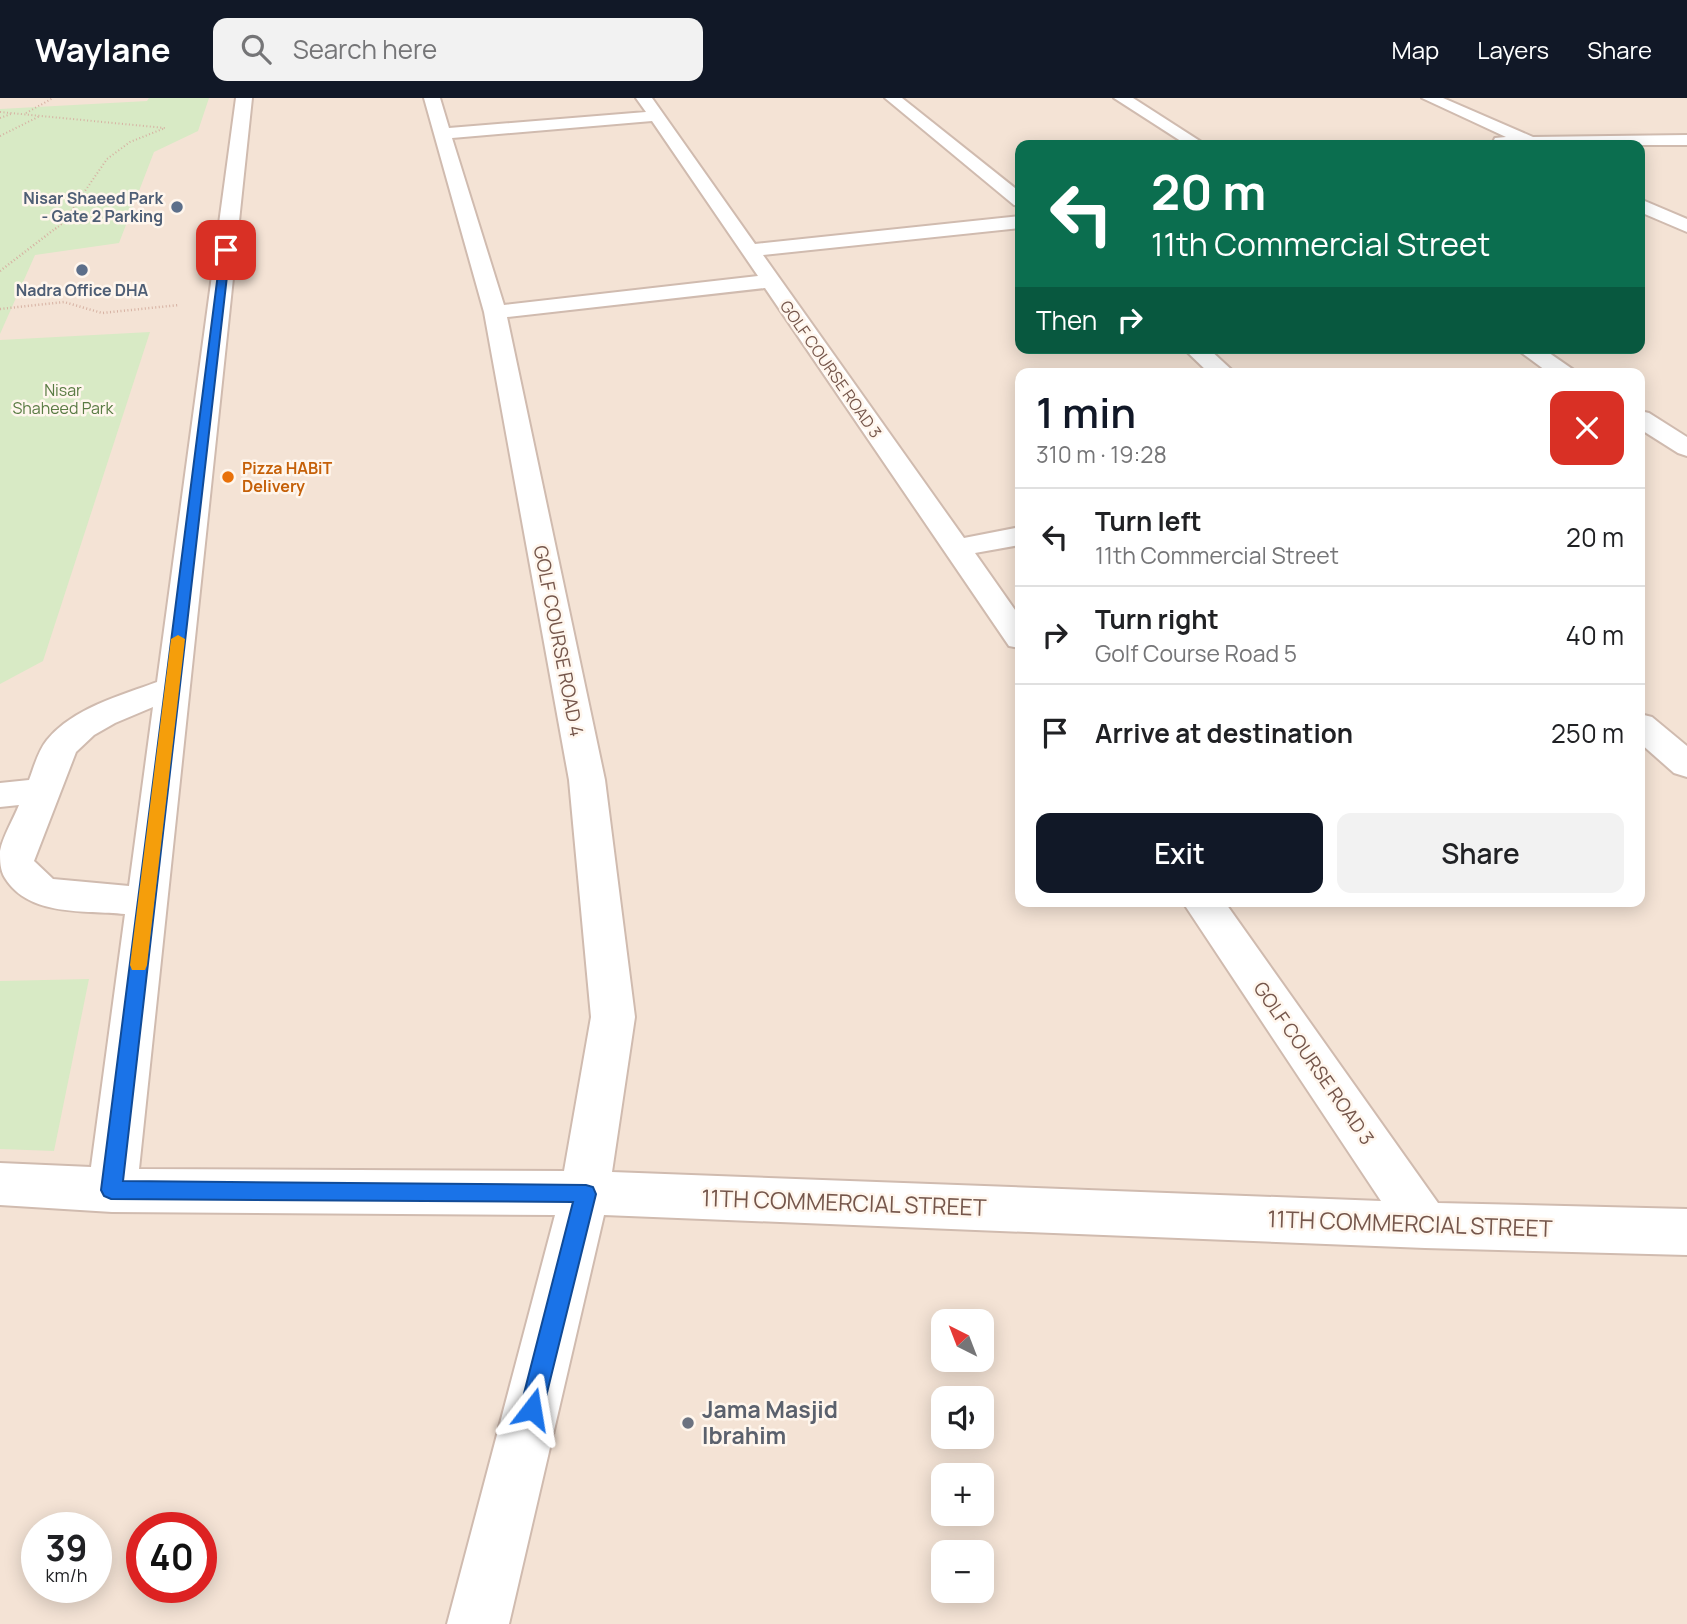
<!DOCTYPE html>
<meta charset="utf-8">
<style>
:root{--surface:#fff;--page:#f2f2f2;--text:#202124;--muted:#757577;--line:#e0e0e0;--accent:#111827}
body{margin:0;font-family:Manrope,sans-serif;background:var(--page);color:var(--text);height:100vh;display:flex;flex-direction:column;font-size:26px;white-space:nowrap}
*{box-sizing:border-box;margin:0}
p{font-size:23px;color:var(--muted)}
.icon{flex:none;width:38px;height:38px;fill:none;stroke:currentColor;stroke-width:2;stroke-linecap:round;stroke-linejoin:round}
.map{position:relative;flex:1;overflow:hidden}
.panel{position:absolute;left:1015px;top:270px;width:630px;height:539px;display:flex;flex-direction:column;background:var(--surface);border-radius:14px;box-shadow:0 4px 18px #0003}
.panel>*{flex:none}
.guide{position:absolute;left:1015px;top:42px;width:630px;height:214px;border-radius:14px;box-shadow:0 4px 18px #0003;background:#0b6e4f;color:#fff;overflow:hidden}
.needle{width:46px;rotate:318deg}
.fabs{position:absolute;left:931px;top:1211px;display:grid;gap:14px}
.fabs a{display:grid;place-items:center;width:63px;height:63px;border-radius:14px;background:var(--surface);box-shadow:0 4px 18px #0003;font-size:35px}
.speed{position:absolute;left:21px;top:1414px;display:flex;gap:14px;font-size:35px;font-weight:700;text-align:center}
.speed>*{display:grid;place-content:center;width:91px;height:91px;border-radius:50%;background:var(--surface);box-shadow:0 4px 18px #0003;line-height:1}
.speed small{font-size:18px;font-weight:400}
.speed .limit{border:10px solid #d22;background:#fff;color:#111}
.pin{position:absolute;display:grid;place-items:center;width:60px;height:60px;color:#fff;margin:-30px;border-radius:14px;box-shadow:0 4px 10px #0006}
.me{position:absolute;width:77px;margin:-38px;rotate:14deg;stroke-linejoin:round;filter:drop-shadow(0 0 5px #0008)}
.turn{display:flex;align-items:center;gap:24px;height:147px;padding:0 21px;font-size:32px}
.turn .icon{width:91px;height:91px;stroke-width:2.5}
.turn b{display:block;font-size:49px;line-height:60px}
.then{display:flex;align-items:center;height:66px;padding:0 21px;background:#0003;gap:14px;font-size:26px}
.round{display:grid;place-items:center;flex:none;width:74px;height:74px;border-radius:14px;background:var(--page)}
.overview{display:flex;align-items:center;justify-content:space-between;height:119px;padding:0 21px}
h1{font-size:42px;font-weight:600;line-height:52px;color:var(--accent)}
.button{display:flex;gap:14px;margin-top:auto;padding:14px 21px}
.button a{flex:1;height:80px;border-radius:14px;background:var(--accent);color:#fff;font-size:28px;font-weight:600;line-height:80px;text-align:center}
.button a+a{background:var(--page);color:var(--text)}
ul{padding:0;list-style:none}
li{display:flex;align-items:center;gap:21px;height:98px;padding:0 21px;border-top:2px solid var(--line)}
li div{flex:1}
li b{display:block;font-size:26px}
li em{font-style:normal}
header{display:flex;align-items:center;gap:42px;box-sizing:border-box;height:98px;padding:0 35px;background:var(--accent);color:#fff}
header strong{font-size:33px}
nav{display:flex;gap:38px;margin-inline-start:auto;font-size:24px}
.search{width:490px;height:63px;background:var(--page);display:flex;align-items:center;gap:18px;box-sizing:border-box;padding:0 24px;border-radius:14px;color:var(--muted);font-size:26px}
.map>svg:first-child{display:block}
.residential{fill:#f4e3d5;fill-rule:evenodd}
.green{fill:#d8eac5}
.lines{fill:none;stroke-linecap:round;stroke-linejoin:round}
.minor-casing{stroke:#d0bbaf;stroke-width:4}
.path-far1{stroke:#d6b1a2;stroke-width:2;stroke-dasharray:1 2.5;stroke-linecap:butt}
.path{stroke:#d6b1a2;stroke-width:2.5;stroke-dasharray:1 2.5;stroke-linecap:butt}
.minor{fill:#fff;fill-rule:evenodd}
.route{fill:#1a73e8;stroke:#114b97;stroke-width:2}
.slow{fill:#f59e0b}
.service-dot{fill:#5c6f8a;stroke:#fff6ed;stroke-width:2.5}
.food-dot{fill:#e8710a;stroke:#fff6ed;stroke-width:2.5}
.worship-dot{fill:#6b7280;stroke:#fff6ed;stroke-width:2.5}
.labels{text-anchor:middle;stroke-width:5;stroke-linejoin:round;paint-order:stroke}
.far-service-label{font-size:16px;font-weight:bold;fill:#4e5e75;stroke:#fff6ed;text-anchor:end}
.far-street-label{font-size:16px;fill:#75564b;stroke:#fff6ed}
.far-park-label{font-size:16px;fill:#597b43;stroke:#fff6ed}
.far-food-label{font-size:16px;font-weight:bold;fill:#c56008;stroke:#fff6ed;text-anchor:start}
.street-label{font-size:19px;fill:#75564b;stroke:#fff6ed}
.near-street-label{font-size:23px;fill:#75564b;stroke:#fff6ed}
.near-worship-label{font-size:23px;font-weight:bold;fill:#5b616d;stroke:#fff6ed;text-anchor:start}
</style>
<header>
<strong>Waylane</strong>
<div class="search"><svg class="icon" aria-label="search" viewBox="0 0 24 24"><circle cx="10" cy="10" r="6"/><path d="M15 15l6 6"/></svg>Search here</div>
<nav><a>Map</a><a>Layers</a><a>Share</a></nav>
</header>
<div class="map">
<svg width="1687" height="1526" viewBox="0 0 1687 1526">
<rect width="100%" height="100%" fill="#fcf2e7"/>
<path class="residential" d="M 0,0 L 1687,0 L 1687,1526 L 0,1526 ZM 1020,47 L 1640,47 L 1640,250 L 1020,250 ZM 1020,275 L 1640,275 L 1640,803 L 1020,803 ZM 943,1223 L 982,1223 L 982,1262 L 943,1262 ZM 943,1300 L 982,1300 L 982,1339 L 943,1339 ZM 943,1377 L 982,1377 L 982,1416 L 943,1416 ZM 37,1430 L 96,1430 L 96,1489 L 37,1489 ZM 142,1430 L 201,1430 L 201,1489 L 142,1489 ZM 943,1454 L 982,1454 L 982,1493 L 943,1493 Z"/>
<g class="green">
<path d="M 149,0 L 209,0 L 198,33 L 154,54 L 119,145 L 35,157 L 0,236 L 0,11 L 147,3 Z"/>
<path d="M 150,234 L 43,563 L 0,586 L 0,242 Z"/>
<path d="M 89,881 L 54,1053 L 0,1051 L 0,883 Z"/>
</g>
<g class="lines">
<g class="minor-casing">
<g id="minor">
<path d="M 236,0 L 252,0 L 139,1071 L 564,1073 L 591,919 L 569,682 L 484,214 L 424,0 L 440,0 L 449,30 L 646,14 L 636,0 L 652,0 L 755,146 L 1020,118 L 1020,130 L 763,157 L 964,440 L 1020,429 L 1020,447 L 975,455 L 1020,519 L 1020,550 L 1009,548 L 765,190 L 507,219 L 605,682 L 635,919 L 612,1074 L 1381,1103 L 1182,803 L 1224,803 L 1438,1105 L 1687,1111 L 1687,1157 L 1425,1150 L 604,1117 L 509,1526 L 447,1526 L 555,1117 L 112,1114 L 0,1107 L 0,1065 L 91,1069 L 125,816 C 85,812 29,819 5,780 C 0,772 0,763 0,753 C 3,738 13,722 19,707 L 0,709 L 0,685 L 29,682 C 34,669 38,653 47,642 C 73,610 120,598 157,584 ZM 652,23 L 758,178 L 504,207 L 452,40 ZM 153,609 L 129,788 L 53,781 L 34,763 L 76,654 L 94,637 L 115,625 Z"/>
<path d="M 885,0 L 902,0 L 1020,94 L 1020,108 L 1014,107 Z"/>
<path d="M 1114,0 L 1133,0 L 1206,47 L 1187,47 Z"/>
<path d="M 1422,0 L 1443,0 L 1533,39 L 1687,37 L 1687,47 L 1495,47 L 1493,44 L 1495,40 L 1506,39 Z"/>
<path d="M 1640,101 L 1687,121 L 1687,134 L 1640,114 Z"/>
<path d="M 1183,250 L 1208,250 L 1235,275 L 1209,275 Z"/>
<path d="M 1515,250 L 1542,250 L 1578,275 L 1549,275 Z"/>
<path d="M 1640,313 L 1649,315 L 1687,339 L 1687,358 L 1678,355 L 1640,331 Z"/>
<path d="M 1640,616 L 1652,619 L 1687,648 L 1687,679 L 1674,675 L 1640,645 Z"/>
</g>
</g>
<g class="path-far1">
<path d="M 0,14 L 165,30 L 130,44 L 107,61 L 63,125 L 54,132"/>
<path d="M 26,15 L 53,0"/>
<path d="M 0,20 L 11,16"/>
<path d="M 0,38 L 40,18"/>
</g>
<g class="path">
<path d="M 0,173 L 56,130"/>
<path d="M 0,211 L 64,204 L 102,215 L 179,207"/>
</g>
<use href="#minor" class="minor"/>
</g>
<path class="route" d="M 226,150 L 230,152 L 123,1083 L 586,1087 L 593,1089 L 596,1096 L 543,1311 L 540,1319 L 532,1322 L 524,1319 L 520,1311 L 573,1104 L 111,1101 L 104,1098 L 101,1092 L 221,152 Z"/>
<path class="slow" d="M 178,537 L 185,541 L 147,867 L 145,872 L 132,872 L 130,867 L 171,541 Z"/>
<g class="service-dot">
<circle cx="177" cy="109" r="7"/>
<circle cx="82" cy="172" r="7"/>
</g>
<circle class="food-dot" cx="228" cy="379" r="7"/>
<circle class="worship-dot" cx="688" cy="1325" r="7"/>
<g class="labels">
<g class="far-service-label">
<text x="163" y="106">Nisar Shaeed Park<tspan x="163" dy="18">- Gate 2 Parking</tspan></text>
<text x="82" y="198" text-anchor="middle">Nadra Office DHA</text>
</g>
<g class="far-street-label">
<text transform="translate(831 271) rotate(55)" y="6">GOLF COURSE ROAD 3</text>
</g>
<g class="far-park-label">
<text x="63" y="298">Nisar<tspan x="63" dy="18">Shaheed Park</tspan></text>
</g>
<g class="far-food-label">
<text x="242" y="376">Pizza HABiT<tspan x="242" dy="18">Delivery</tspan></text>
</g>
<g class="street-label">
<text transform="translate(559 543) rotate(79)" y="7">GOLF COURSE ROAD 4</text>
<text transform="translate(1314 965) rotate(55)" y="7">GOLF COURSE ROAD 3</text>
</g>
<g class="near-street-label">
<text transform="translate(844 1105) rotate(2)" y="8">11TH COMMERCIAL STREET</text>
<text transform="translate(1410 1126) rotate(2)" y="8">11TH COMMERCIAL STREET</text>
</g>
<g class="near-worship-label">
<text x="702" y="1320">Jama Masjid<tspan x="702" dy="26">Ibrahim</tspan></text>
</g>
</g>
</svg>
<div class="fabs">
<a><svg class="needle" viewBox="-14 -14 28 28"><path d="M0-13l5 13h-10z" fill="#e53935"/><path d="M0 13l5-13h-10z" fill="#757577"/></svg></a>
<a><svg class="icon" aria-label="sound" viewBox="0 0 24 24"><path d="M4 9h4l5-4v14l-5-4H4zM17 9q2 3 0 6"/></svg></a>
<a>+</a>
<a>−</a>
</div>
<div class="speed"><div>39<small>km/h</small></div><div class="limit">40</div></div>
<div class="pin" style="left:226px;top:152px;background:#d93025"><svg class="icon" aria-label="arrive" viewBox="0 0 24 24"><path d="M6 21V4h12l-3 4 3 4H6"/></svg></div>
<svg class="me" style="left:532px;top:1311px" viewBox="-20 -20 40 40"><path d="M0-17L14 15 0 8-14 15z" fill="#1a73e8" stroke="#fff" stroke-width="4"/></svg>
<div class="guide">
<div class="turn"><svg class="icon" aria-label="left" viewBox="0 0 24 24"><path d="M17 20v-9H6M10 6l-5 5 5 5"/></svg><div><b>20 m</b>11th Commercial Street</div></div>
<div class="then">Then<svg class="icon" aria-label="right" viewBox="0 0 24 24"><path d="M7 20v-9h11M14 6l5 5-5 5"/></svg></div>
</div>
<section class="panel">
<div class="overview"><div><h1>1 min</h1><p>310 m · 19:28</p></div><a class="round" style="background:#d93025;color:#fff"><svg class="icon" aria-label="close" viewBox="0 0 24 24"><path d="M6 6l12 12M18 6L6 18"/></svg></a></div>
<ul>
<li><svg class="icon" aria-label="left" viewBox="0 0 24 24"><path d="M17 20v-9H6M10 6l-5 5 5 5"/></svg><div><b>Turn left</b><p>11th Commercial Street</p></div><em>20 m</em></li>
<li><svg class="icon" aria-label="right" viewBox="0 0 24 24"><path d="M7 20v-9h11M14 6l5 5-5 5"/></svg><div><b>Turn right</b><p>Golf Course Road 5</p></div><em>40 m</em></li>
<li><svg class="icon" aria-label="arrive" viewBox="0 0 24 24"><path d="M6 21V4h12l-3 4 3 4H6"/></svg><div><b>Arrive at destination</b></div><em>250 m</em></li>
</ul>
<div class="button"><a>Exit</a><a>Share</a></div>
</section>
</div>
